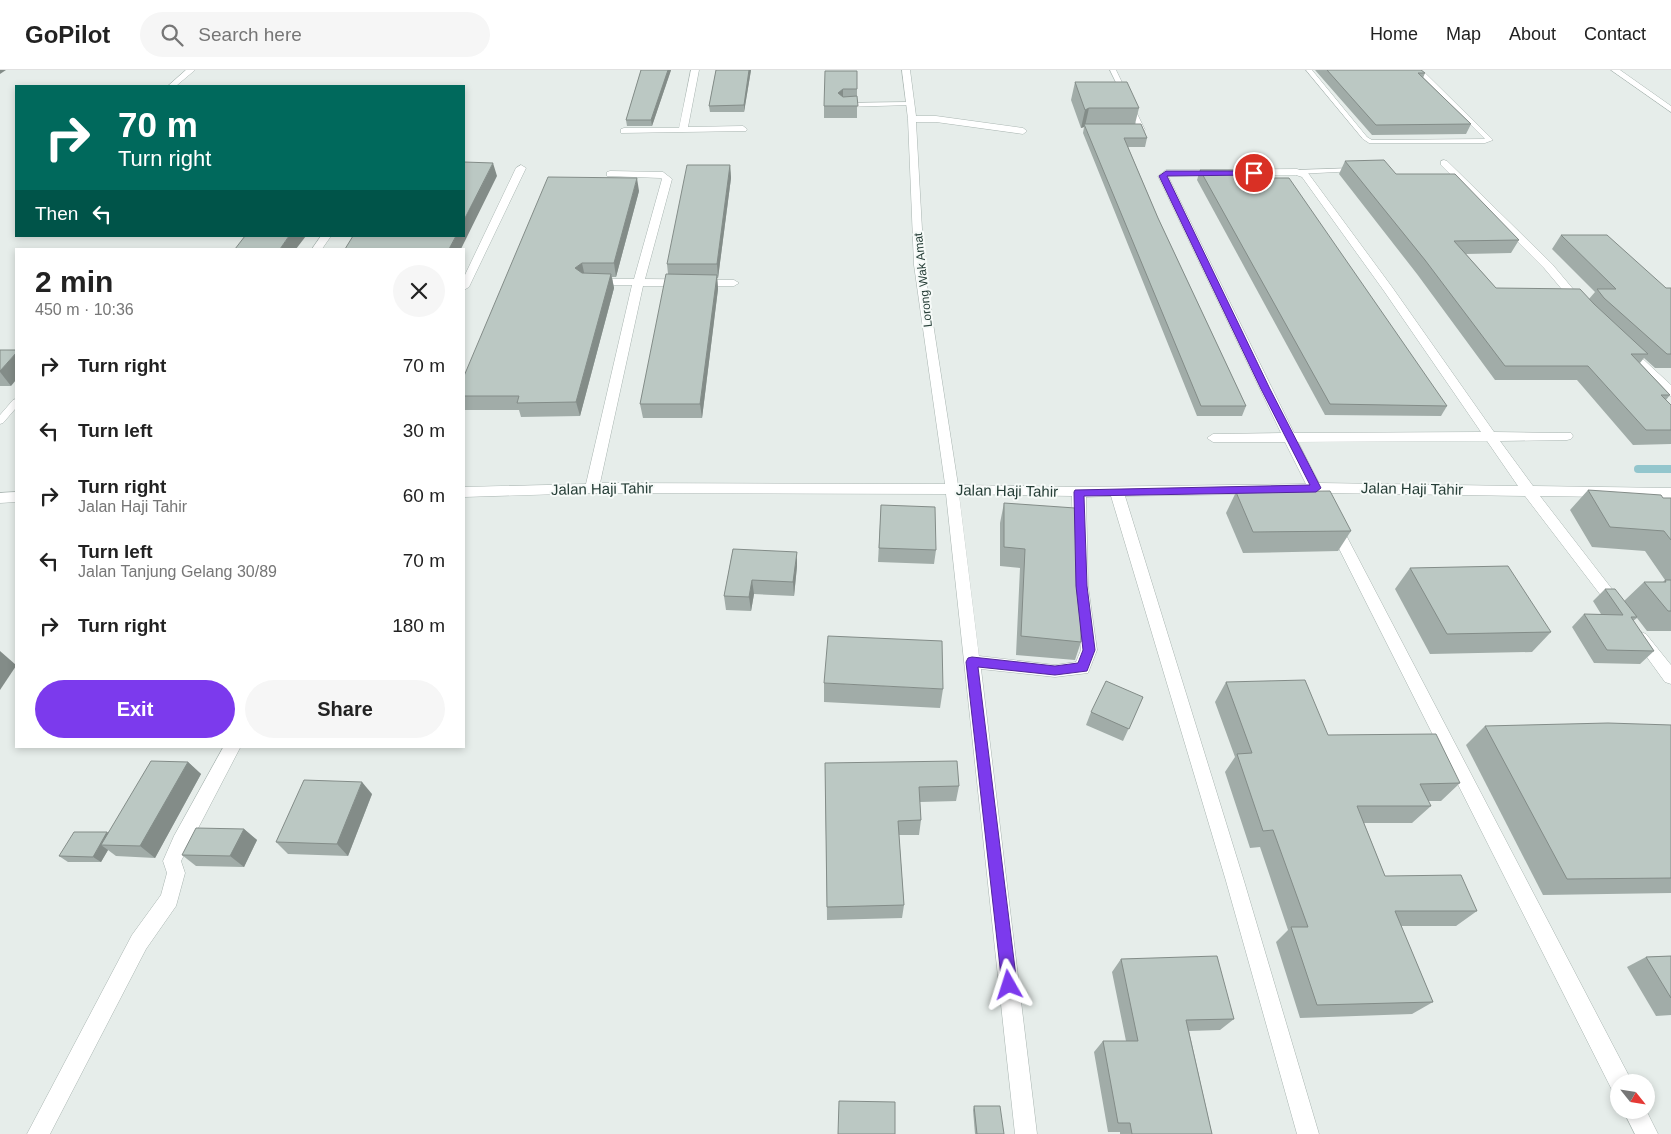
<!DOCTYPE html>
<meta charset="utf-8">
<style>
:root{--surface:#fff;--page:#f6f6f6;--text:#222;--muted:#767676;--line:#e0e0e0;--accent:#7c3aed}
body{margin:0;font-family:Helvetica,sans-serif;background:var(--page);color:var(--text);height:100vh;display:flex;flex-direction:column;font-size:19px;white-space:nowrap}
*{box-sizing:border-box;margin:0}
p{font-size:16px;color:var(--muted)}
.icon{flex:none;width:28px;height:28px;fill:none;stroke:currentColor;stroke-width:2;stroke-linecap:round;stroke-linejoin:round}
.map{position:relative;flex:1;overflow:hidden}
.side{position:absolute;left:15px;top:178px;width:450px;height:500px;display:flex;flex-direction:column;background:var(--surface);border-radius:0px;box-shadow:0 2px 8px #0003}
.side>*{flex:none}
.banner{position:absolute;left:15px;top:15px;width:450px;height:152px;border-radius:0px;box-shadow:0 2px 8px #0003;background:#00695c;color:#fff;overflow:hidden}
.needle{width:32px;rotate:120deg}
.buttons{position:absolute;left:1610px;top:1004px;display:grid;gap:10px}
.buttons a{display:grid;place-items:center;width:45px;height:45px;border-radius:50%;background:var(--surface);box-shadow:0 2px 8px #0003;font-size:25px}
.pin{position:absolute;display:grid;place-items:center;width:42px;height:42px;color:#fff;margin:-21px;border:2px solid #fff;border-radius:50%;box-shadow:0 1px 5px #0007}
.me{position:absolute;width:55px;margin:-28px;rotate:354deg;stroke-linejoin:round;filter:drop-shadow(0 0 4px #0008)}
.turn{display:flex;align-items:center;gap:18px;height:105px;padding:0 20px;font-size:22px}
.turn .icon{width:65px;height:65px;stroke-width:2.5}
.turn b{display:block;font-size:35px;line-height:42px}
.then{display:flex;align-items:center;height:48px;padding:0 20px;background:#0003;gap:10px;font-size:19px}
.round{display:grid;place-items:center;flex:none;width:52px;height:52px;border-radius:26px;background:var(--page)}
.summary{display:flex;align-items:center;justify-content:space-between;height:85px;padding:0 20px}
h1{font-size:30px;font-weight:700;line-height:38px}
.cta{display:flex;gap:10px;margin-top:auto;padding:10px 20px}
.cta a{flex:1;height:58px;border-radius:30px;background:var(--accent);color:#fff;font-size:20px;font-weight:700;line-height:58px;text-align:center}
.cta a+a{background:var(--page);color:var(--text)}
ul{padding:0;list-style:none}
li{display:flex;align-items:center;gap:15px;height:65px;padding:0 20px}
li div{flex:1}
li b{display:block;font-size:19px}
li em{font-style:normal}
header{display:flex;align-items:center;gap:30px;box-sizing:border-box;height:70px;padding:0 25px;background:var(--surface);border-bottom:1px solid var(--line)}
header strong{font-size:24px}
nav{display:flex;gap:28px;margin-inline-start:auto;font-size:18px}
.search{width:350px;height:45px;background:var(--page);display:flex;align-items:center;gap:12px;box-sizing:border-box;padding:0 18px;border-radius:28px;color:var(--muted);font-size:19px}
.map>svg:first-child{display:block}
.lines{fill:none;stroke-linecap:round;stroke-linejoin:round}
.stream{stroke:#93c6cd;stroke-width:8}
.service-casing{stroke:#a9b5b1;stroke-width:1}
.minor-casing{stroke:#a9b5b1;stroke-width:1}
.service{fill:#fff;fill-rule:evenodd}
.minor{fill:#fff;fill-rule:evenodd}
.wall{fill:#a1aca8}
.shaded-wall{fill:#838c88}
.building{fill:#bbc8c3;stroke:#838c88}
.route{fill:#7c3aed;stroke:#51269a}
.labels{text-anchor:middle;stroke-width:4;stroke-linejoin:round;paint-order:stroke}
.far-street-label{font-size:12px;fill:#263e37;stroke:#f6faf8}
.street-label{font-size:15px;fill:#263e37;stroke:#f6faf8}
</style>
<header>
<strong>GoPilot</strong>
<div class="search"><svg class="icon" aria-label="search" viewBox="0 0 24 24"><circle cx="10" cy="10" r="6"/><path d="M15 15l6 6"/></svg>Search here</div>
<nav><a>Home</a><a>Map</a><a>About</a><a>Contact</a></nav>
</header>
<div class="map">
<svg width="1671" height="1064" viewBox="0 0 1671 1064">
<rect width="100%" height="100%" fill="#e6edea"/>
<g class="lines">
<path class="stream" d="M 1638,399 L 1671,399"/>
<g class="service-casing">
<g id="service">
<path d="M 1110,0 L 1116,0 L 1145,60 L 1144,61 L 1133,62 L 1130,60 L 1138,58 Z"/>
<path d="M 1306,0 L 1312,0 L 1367,67 L 1372,70 L 1485,69 L 1416,0 L 1422,0 L 1493,70 L 1485,73 L 1369,73 L 1363,69 Z"/>
<path d="M 909,32 L 911,33 L 911,35 L 843,37 L 840,35 L 843,33 Z"/>
<path d="M 1355,98 L 1357,99 L 1357,101 L 1297,104 L 1294,102 L 1297,100 Z"/>
<path d="M 16,329 L 16,338 L 3,353 L 0,354 L 0,345 L 13,330 Z"/>
</g>
</g>
<g class="minor-casing">
<g id="minor">
<path d="M 186,0 L 195,0 L 176,16 L 168,16 Z"/>
<path d="M 691,0 L 699,0 L 688,57 L 743,56 L 747,59 L 746,61 L 621,63 L 621,59 L 624,58 L 679,58 Z"/>
<path d="M 902,0 L 910,0 L 916,46 L 936,46 L 1023,58 L 1027,61 L 1023,64 L 936,52 L 916,52 L 924,195 L 958,415 L 1079,417 L 1306,414 L 1285,372 L 1213,372 L 1207,368 L 1213,364 L 1281,363 L 1158,106 L 1166,100 L 1297,99 L 1308,103 L 1392,217 L 1494,362 L 1571,363 L 1573,366 L 1571,369 L 1567,370 L 1500,371 L 1533,416 L 1671,418 L 1671,428 L 1540,426 L 1622,532 L 1625,536 L 1622,540 L 1617,542 L 1612,540 L 1525,426 L 1324,423 L 1628,1004 L 1631,1012 L 1619,1012 L 1619,1022 L 1612,1020 L 1311,423 L 1125,426 L 1244,811 L 1319,1064 L 1297,1064 L 1226,811 L 1111,426 L 1086,427 L 1088,516 L 1097,580 L 1088,603 L 1055,607 L 981,599 L 1037,1064 L 1015,1064 L 946,424 L 592,423 L 464,427 L 464,417 L 586,414 L 632,215 L 593,215 L 588,212 L 593,209 L 634,209 L 662,109 L 661,108 L 607,106 L 607,102 L 610,101 L 663,102 L 672,109 L 645,209 L 734,210 L 739,213 L 734,216 L 643,216 L 600,413 L 945,414 L 914,195 L 908,49 ZM 1296,105 L 1302,107 L 1384,221 L 1481,362 L 1294,363 L 1168,106 ZM 1487,371 L 1518,416 L 1319,413 L 1298,372 ZM 959,424 L 1072,426 L 1074,516 L 1081,580 L 1076,592 L 1055,595 L 979,586 Z"/>
<path d="M 1611,0 L 1620,0 L 1671,36 L 1671,42 Z"/>
<path d="M 1444,90 L 1447,91 L 1552,194 L 1584,232 L 1585,234 L 1584,236 L 1576,236 L 1544,198 L 1441,95 L 1441,91 Z"/>
<path d="M 521,95 L 526,98 L 469,217 L 464,220 L 464,207 L 516,98 Z"/>
<path d="M 321,166 L 331,166 L 322,179 L 312,179 Z"/>
<path d="M 1627,277 L 1631,278 L 1671,315 L 1671,326 L 1667,325 L 1623,282 L 1621,280 Z"/>
<path d="M 16,422 L 16,432 L 0,433 L 0,423 Z"/>
<path d="M 1641,562 L 1646,564 L 1671,595 L 1671,614 L 1665,612 L 1636,572 L 1633,568 L 1636,564 Z"/>
<path d="M 224,676 L 241,676 L 181,791 L 185,803 L 176,836 L 146,879 L 50,1064 L 27,1064 L 132,865 L 161,825 L 167,803 L 163,791 L 174,766 Z"/>
<path d="M 1623,1040 L 1646,1040 L 1658,1064 L 1635,1064 Z"/>
</g>
</g>
<use href="#service" class="service"/>
<use href="#minor" class="minor"/>
</g>
<g class="wall">
<path d="M 641,0 L 671,0 L 652,56 L 627,56 L 626,50 Z"/>
<path d="M 716,0 L 751,0 L 744,42 L 710,42 L 709,36 Z"/>
<path d="M 1315,0 L 1421,0 L 1425,3 L 1423,8 L 1471,54 L 1466,64 L 1372,65 Z"/>
<path d="M 857,1 L 857,48 L 824,48 L 824,36 Z"/>
<path d="M 1075,12 L 1139,38 L 1135,54 L 1147,68 L 1145,77 L 1128,77 L 1158,148 L 1246,336 L 1242,346 L 1197,346 L 1083,63 L 1084,57 L 1081,58 L 1071,30 Z"/>
<path d="M 1345,91 L 1396,104 L 1519,170 L 1511,183 L 1466,184 L 1496,218 L 1589,229 L 1595,222 L 1552,179 L 1561,165 L 1666,218 L 1671,218 L 1671,298 L 1655,298 L 1644,288 L 1640,293 L 1670,325 L 1666,330 L 1671,335 L 1671,374 L 1633,375 L 1577,310 L 1495,310 L 1417,204 L 1339,104 Z"/>
<path d="M 730,95 L 731,108 L 718,208 L 717,208 L 718,219 L 702,348 L 643,348 L 640,334 L 668,204 L 667,194 Z"/>
<path d="M 1200,100 L 1239,108 L 1447,336 L 1441,346 L 1325,345 L 1197,110 Z"/>
<path d="M 639,121 L 616,207 L 612,207 L 614,218 L 580,346 L 521,347 L 519,340 L 464,340 L 464,306 Z"/>
<path d="M 0,280 L 11,316 L 0,316 Z"/>
<path d="M 1588,420 L 1663,428 L 1671,428 L 1671,561 L 1647,561 L 1637,548 L 1633,551 L 1654,581 L 1640,594 L 1594,593 L 1572,557 L 1584,544 L 1601,544 L 1593,531 L 1605,519 L 1624,531 L 1644,512 L 1663,512 L 1665,510 L 1645,481 L 1592,477 L 1570,440 Z"/>
<path d="M 1236,422 L 1351,461 L 1338,481 L 1243,483 L 1226,443 Z"/>
<path d="M 1004,433 L 1081,572 L 1075,590 L 1016,585 L 1020,498 L 1000,496 L 1000,453 Z"/>
<path d="M 881,435 L 936,480 L 934,494 L 878,492 Z"/>
<path d="M 733,479 L 797,496 L 794,526 L 754,524 L 751,541 L 726,540 L 724,526 Z"/>
<path d="M 1410,498 L 1551,562 L 1532,582 L 1430,584 L 1395,519 Z"/>
<path d="M 1226,612 L 1328,665 L 1460,713 L 1441,731 L 1428,731 L 1431,736 L 1412,753 L 1364,753 L 1385,806 L 1477,841 L 1456,856 L 1401,856 L 1433,932 L 1412,944 L 1300,948 L 1276,872 L 1288,860 L 1260,777 L 1250,778 L 1225,702 L 1235,687 L 1215,632 Z"/>
<path d="M 824,613 L 943,619 L 940,638 L 824,632 Z"/>
<path d="M 1143,627 L 1123,671 L 1086,655 L 1091,642 Z"/>
<path d="M 1671,655 L 1671,823 L 1543,825 L 1466,675 L 1485,656 Z"/>
<path d="M 188,692 L 201,704 L 155,788 L 116,786 L 108,780 L 101,792 L 68,792 L 59,786 L 108,762 Z"/>
<path d="M 825,693 L 959,716 L 956,731 L 920,732 L 921,750 L 919,765 L 899,765 L 904,835 L 902,848 L 827,850 Z"/>
<path d="M 372,724 L 348,786 L 288,784 L 276,772 Z"/>
<path d="M 244,759 L 257,770 L 244,797 L 196,796 L 182,785 Z"/>
<path d="M 1671,886 L 1671,945 L 1656,946 L 1627,897 L 1646,887 Z"/>
<path d="M 1121,889 L 1234,949 L 1220,960 L 1189,961 L 1212,1064 L 1120,1064 L 1120,1062 L 1108,1062 L 1094,982 L 1103,971 L 1126,971 L 1112,902 Z"/>
<path d="M 974,1036 L 1004,1064 L 975,1064 L 973,1040 Z"/>
</g>
<g class="shaded-wall">
<path d="M 0,0 L 6,0 L 0,4 Z"/>
<path d="M 668,0 L 671,0 L 652,56 L 651,50 Z"/>
<path d="M 749,0 L 751,0 L 744,42 L 744,35 Z"/>
<path d="M 843,19 L 843,31 L 838,23 Z"/>
<path d="M 1089,38 L 1085,56 L 1084,54 L 1084,57 L 1081,58 L 1085,40 Z"/>
<path d="M 493,93 L 497,106 L 461,179 L 449,179 L 456,166 L 464,166 L 464,150 Z"/>
<path d="M 730,95 L 731,108 L 718,208 L 717,194 Z"/>
<path d="M 637,108 L 639,121 L 616,207 L 614,193 Z"/>
<path d="M 289,166 L 306,166 L 296,179 L 280,179 Z"/>
<path d="M 582,193 L 585,207 L 575,198 Z"/>
<path d="M 611,204 L 614,218 L 580,346 L 576,332 Z"/>
<path d="M 717,205 L 718,219 L 702,348 L 700,334 Z"/>
<path d="M 16,283 L 16,310 L 11,316 L 0,302 L 0,301 Z"/>
<path d="M 797,482 L 797,496 L 794,526 L 793,512 Z"/>
<path d="M 752,510 L 754,524 L 751,541 L 749,527 Z"/>
<path d="M 0,581 L 16,595 L 16,596 L 0,620 Z"/>
<path d="M 188,692 L 201,704 L 155,788 L 140,776 Z"/>
<path d="M 362,712 L 372,724 L 348,786 L 337,774 Z"/>
<path d="M 244,759 L 257,770 L 244,797 L 230,786 Z"/>
<path d="M 107,762 L 115,768 L 101,775 L 108,780 L 101,792 L 93,787 Z"/>
</g>
<g class="building">
<path d="M 641,0 L 668,0 L 651,50 L 626,50 Z"/>
<path d="M 716,0 L 749,0 L 744,35 L 709,36 Z"/>
<path d="M 1327,0 L 1421,0 L 1425,3 L 1418,3 L 1471,54 L 1376,55 Z"/>
<path d="M 825,1 L 857,1 L 857,19 L 843,19 L 838,23 L 843,27 L 857,26 L 858,36 L 824,36 Z"/>
<path d="M 1075,12 L 1127,12 L 1139,38 L 1089,38 L 1085,40 Z"/>
<path d="M 1084,54 L 1141,54 L 1147,68 L 1124,68 L 1158,148 L 1246,336 L 1201,336 Z"/>
<path d="M 1384,90 L 1396,104 L 1455,104 L 1519,170 L 1454,171 L 1496,218 L 1580,219 L 1594,234 L 1648,284 L 1631,284 L 1670,325 L 1661,325 L 1671,335 L 1671,360 L 1646,360 L 1588,296 L 1505,296 L 1425,190 L 1345,91 Z"/>
<path d="M 464,92 L 493,93 L 464,150 Z"/>
<path d="M 687,95 L 730,95 L 717,194 L 667,194 Z"/>
<path d="M 1200,100 L 1234,100 L 1239,108 L 1289,108 L 1447,336 L 1330,334 Z"/>
<path d="M 548,107 L 637,108 L 614,193 L 582,193 L 575,198 L 582,203 L 611,204 L 576,332 L 517,333 L 519,326 L 464,326 L 464,306 Z"/>
<path d="M 1561,165 L 1607,165 L 1666,218 L 1671,218 L 1671,284 L 1667,284 L 1604,228 L 1597,219 L 1616,219 Z"/>
<path d="M 245,166 L 289,166 L 280,179 L 235,179 Z"/>
<path d="M 353,166 L 456,166 L 449,179 L 345,179 Z"/>
<path d="M 666,204 L 717,205 L 700,334 L 640,334 Z"/>
<path d="M 0,280 L 16,280 L 16,283 L 0,301 Z"/>
<path d="M 1588,420 L 1661,425 L 1663,428 L 1671,428 L 1671,470 L 1664,461 L 1610,457 Z"/>
<path d="M 1330,421 L 1351,461 L 1253,462 L 1236,422 Z"/>
<path d="M 1004,433 L 1075,438 L 1081,521 L 1081,572 L 1021,566 L 1025,479 L 1004,477 Z"/>
<path d="M 881,435 L 935,437 L 936,480 L 879,478 Z"/>
<path d="M 733,479 L 797,482 L 793,512 L 752,510 L 749,527 L 724,526 Z"/>
<path d="M 1508,496 L 1551,562 L 1447,564 L 1410,498 Z"/>
<path d="M 1665,510 L 1671,510 L 1671,541 L 1668,541 L 1644,512 L 1666,512 Z"/>
<path d="M 1605,519 L 1615,519 L 1637,547 L 1631,547 L 1654,581 L 1607,580 L 1584,544 L 1623,545 Z"/>
<path d="M 828,566 L 942,571 L 943,619 L 824,613 Z"/>
<path d="M 1305,610 L 1328,665 L 1436,664 L 1460,713 L 1420,714 L 1431,736 L 1357,736 L 1385,806 L 1461,805 L 1477,841 L 1395,841 L 1433,932 L 1317,935 L 1291,857 L 1308,857 L 1273,760 L 1263,761 L 1237,684 L 1252,683 L 1226,612 Z"/>
<path d="M 1106,611 L 1143,627 L 1129,659 L 1091,642 Z"/>
<path d="M 1608,653 L 1671,655 L 1671,808 L 1567,809 L 1485,656 Z"/>
<path d="M 151,691 L 188,692 L 140,776 L 101,775 Z"/>
<path d="M 957,691 L 959,716 L 919,717 L 921,750 L 898,751 L 904,835 L 827,837 L 825,693 Z"/>
<path d="M 304,710 L 362,712 L 337,774 L 276,772 Z"/>
<path d="M 196,758 L 244,759 L 230,786 L 182,785 Z"/>
<path d="M 74,762 L 107,762 L 93,787 L 59,786 Z"/>
<path d="M 1217,886 L 1234,949 L 1186,950 L 1212,1064 L 1132,1064 L 1130,1053 L 1118,1053 L 1103,971 L 1138,971 L 1121,889 Z"/>
<path d="M 1671,886 L 1671,928 L 1646,887 Z"/>
<path d="M 839,1031 L 895,1032 L 895,1064 L 838,1064 Z"/>
<path d="M 974,1036 L 1000,1036 L 1004,1064 L 977,1064 Z"/>
</g>
<path class="route" d="M 1166,101 L 1254,101 L 1258,103 L 1254,105 L 1167,106 L 1270,319 L 1321,418 L 1316,422 L 1084,426 L 1087,516 L 1095,580 L 1087,601 L 1055,605 L 978,597 L 1017,915 L 1015,920 L 1009,922 L 1004,920 L 1002,915 L 966,592 L 968,588 L 972,587 L 1055,596 L 1078,593 L 1083,580 L 1076,516 L 1074,422 L 1075,420 L 1310,415 L 1261,319 L 1159,106 Z"/>
<g class="labels">
<g class="far-street-label">
<text transform="translate(923 210) rotate(-96)" y="4">Lorong Wak Amat</text>
</g>
<g class="street-label">
<text transform="translate(602 419) rotate(-1)" y="5">Jalan Haji Tahir</text>
<text transform="translate(1412 419) rotate(1)" y="5">Jalan Haji Tahir</text>
<text transform="translate(1007 421) rotate(1)" y="5">Jalan Haji Tahir</text>
</g>
</g>
</svg>
<div class="buttons">
<a><svg class="needle" viewBox="-14 -14 28 28"><path d="M0-13l5 13h-10z" fill="#e53935"/><path d="M0 13l5-13h-10z" fill="#767676"/></svg></a>
</div>
<div class="pin" style="left:1254px;top:103px;background:#d93025"><svg class="icon" aria-label="arrive" viewBox="0 0 24 24"><path d="M6 21V4h12l-3 4 3 4H6"/></svg></div>
<svg class="me" style="left:1009px;top:915px" viewBox="-20 -20 40 40"><path d="M0-17L14 15 0 8-14 15z" fill="#7c3aed" stroke="#fff" stroke-width="4"/></svg>
<div class="banner">
<div class="turn"><svg class="icon" aria-label="right" viewBox="0 0 24 24"><path d="M7 20v-9h11M14 6l5 5-5 5"/></svg><div><b>70 m</b>Turn right</div></div>
<div class="then">Then<svg class="icon" aria-label="left" viewBox="0 0 24 24"><path d="M17 20v-9H6M10 6l-5 5 5 5"/></svg></div>
</div>
<section class="side">
<div class="summary"><div><h1>2 min</h1><p>450 m · 10:36</p></div><a class="round"><svg class="icon" aria-label="close" viewBox="0 0 24 24"><path d="M6 6l12 12M18 6L6 18"/></svg></a></div>
<ul>
<li><svg class="icon" aria-label="right" viewBox="0 0 24 24"><path d="M7 20v-9h11M14 6l5 5-5 5"/></svg><div><b>Turn right</b></div><em>70 m</em></li>
<li><svg class="icon" aria-label="left" viewBox="0 0 24 24"><path d="M17 20v-9H6M10 6l-5 5 5 5"/></svg><div><b>Turn left</b></div><em>30 m</em></li>
<li><svg class="icon" aria-label="right" viewBox="0 0 24 24"><path d="M7 20v-9h11M14 6l5 5-5 5"/></svg><div><b>Turn right</b><p>Jalan Haji Tahir</p></div><em>60 m</em></li>
<li><svg class="icon" aria-label="left" viewBox="0 0 24 24"><path d="M17 20v-9H6M10 6l-5 5 5 5"/></svg><div><b>Turn left</b><p>Jalan Tanjung Gelang 30/89</p></div><em>70 m</em></li>
<li><svg class="icon" aria-label="right" viewBox="0 0 24 24"><path d="M7 20v-9h11M14 6l5 5-5 5"/></svg><div><b>Turn right</b></div><em>180 m</em></li>
</ul>
<div class="cta"><a>Exit</a><a>Share</a></div>
</section>
</div>
